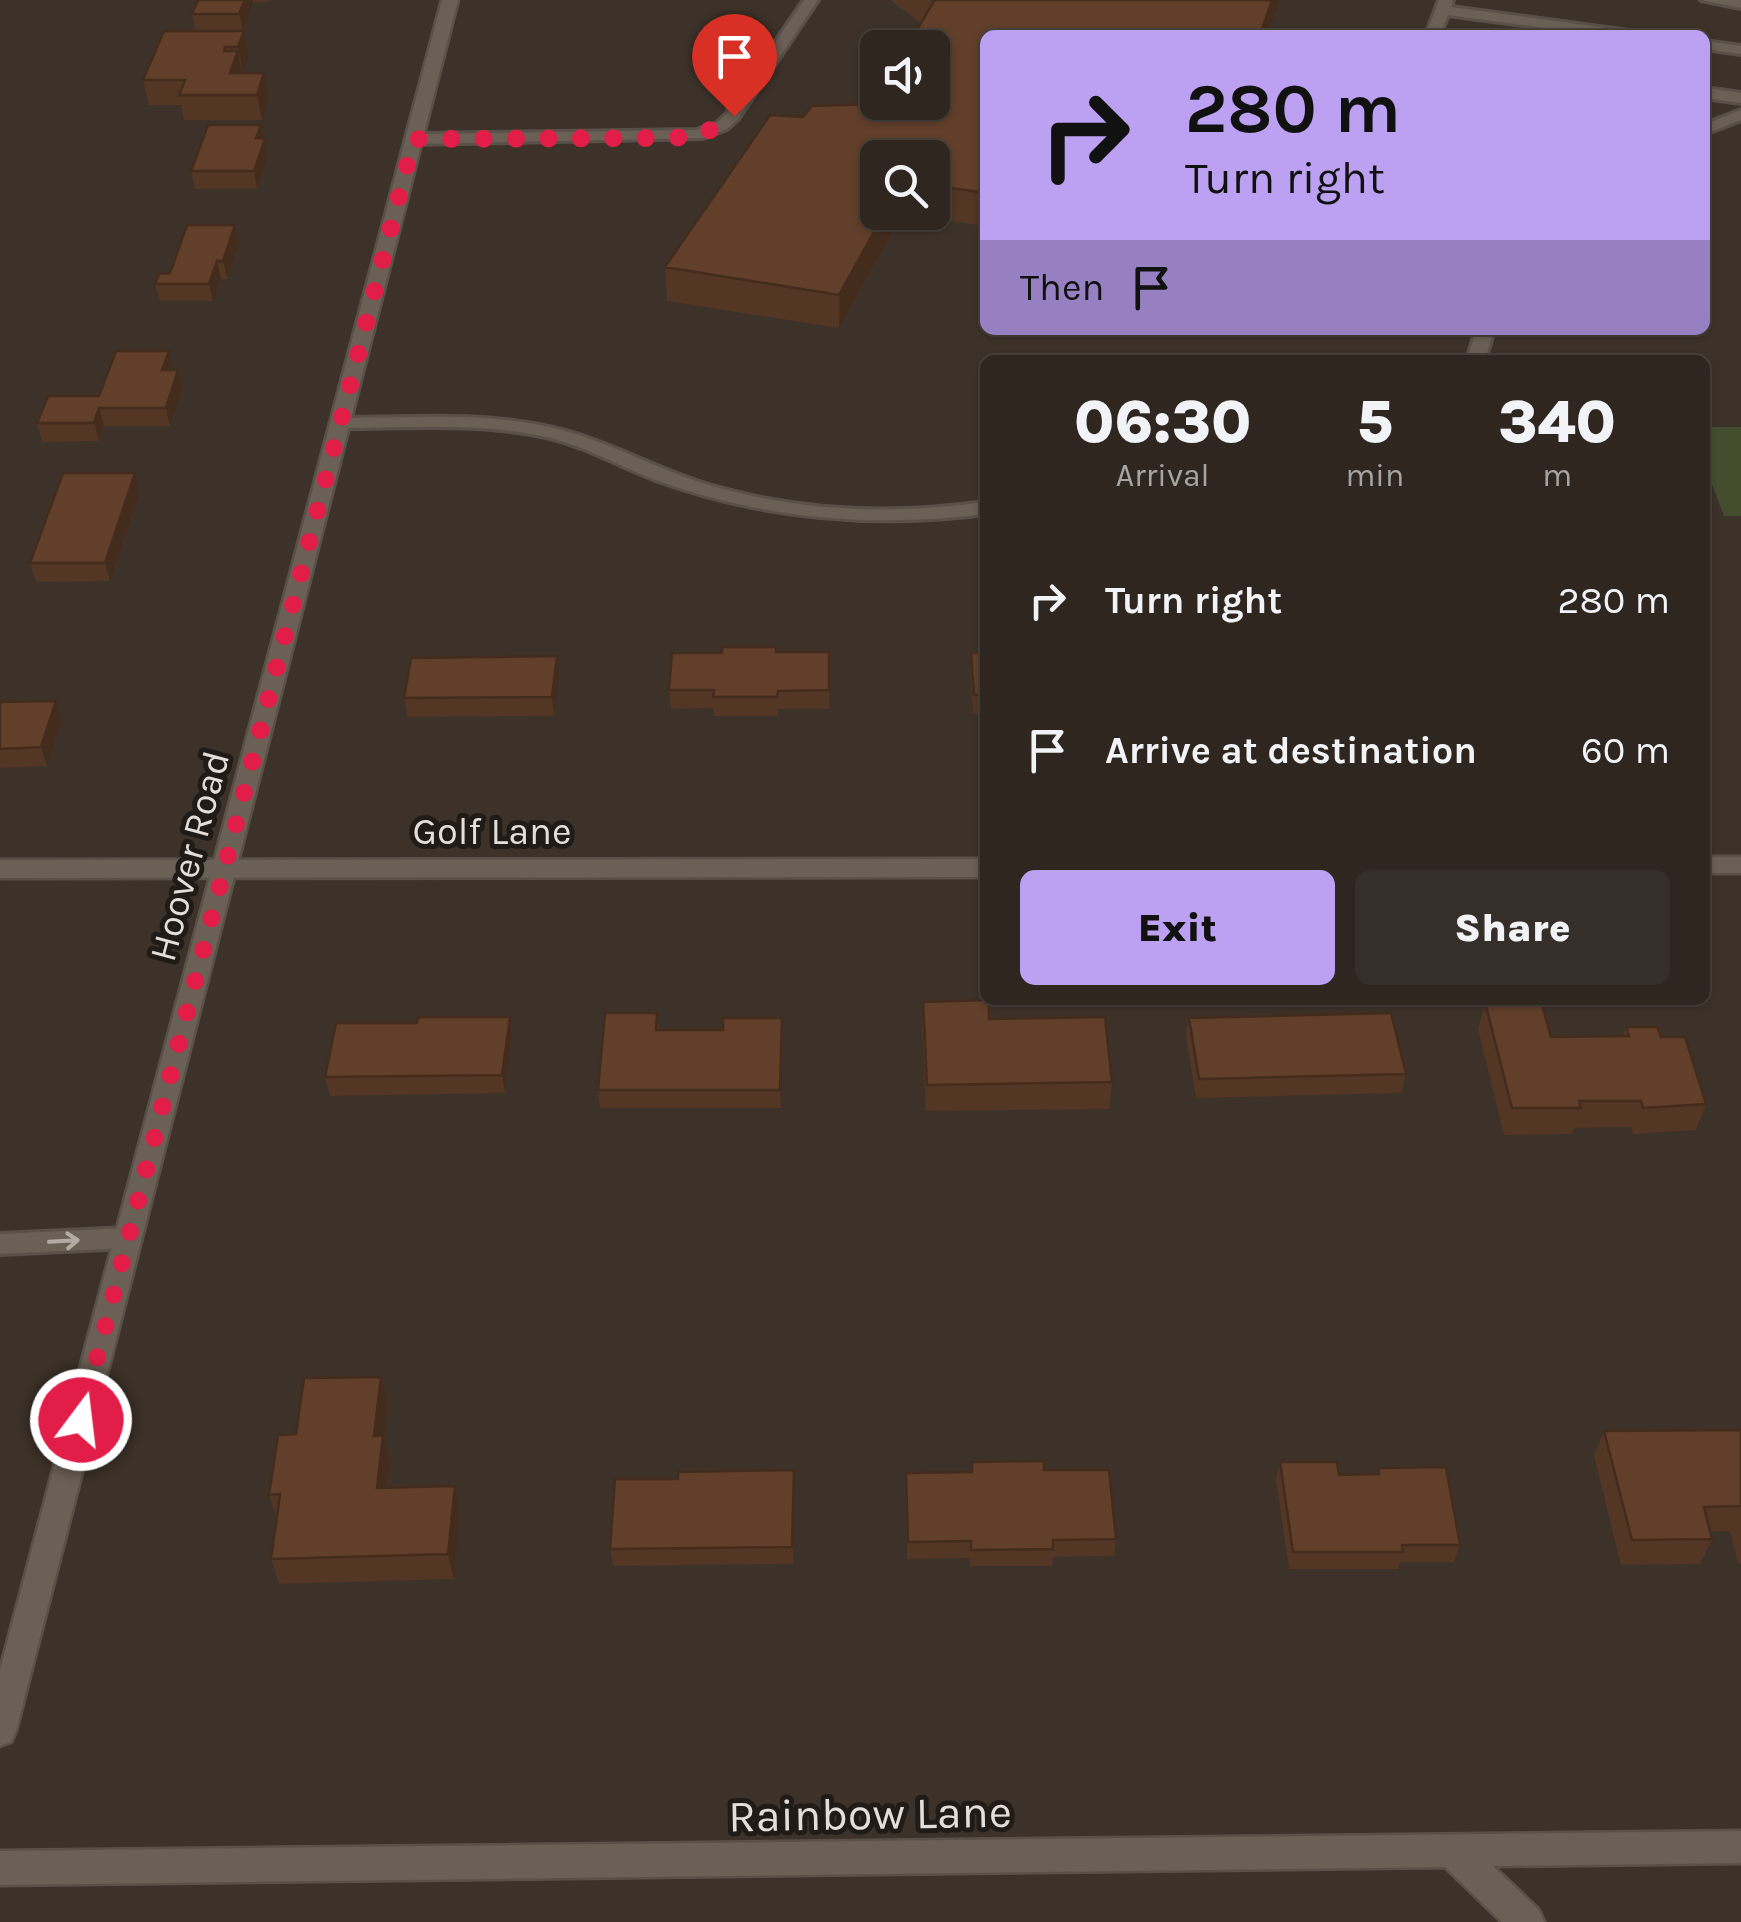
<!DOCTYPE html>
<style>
:root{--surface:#2e261f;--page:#362e28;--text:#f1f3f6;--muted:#a7a5a4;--line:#49433d;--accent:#bca0f2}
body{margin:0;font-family:Karla,sans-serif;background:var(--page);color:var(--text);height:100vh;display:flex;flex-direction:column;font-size:38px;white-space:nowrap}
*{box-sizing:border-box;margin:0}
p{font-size:32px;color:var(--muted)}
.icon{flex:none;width:55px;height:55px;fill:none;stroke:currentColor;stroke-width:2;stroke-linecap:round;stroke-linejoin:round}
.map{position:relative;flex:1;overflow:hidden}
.drawer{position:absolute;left:980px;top:355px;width:730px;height:650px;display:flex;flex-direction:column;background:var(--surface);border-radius:15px;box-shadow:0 2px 8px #0004,0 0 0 2px var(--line)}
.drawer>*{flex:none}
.hud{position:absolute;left:980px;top:30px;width:730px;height:305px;border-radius:15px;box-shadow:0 2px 8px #0004,0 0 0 2px var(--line);background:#bca0f2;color:#111;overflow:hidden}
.fabs{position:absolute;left:860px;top:30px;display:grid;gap:20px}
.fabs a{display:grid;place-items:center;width:90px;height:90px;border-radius:15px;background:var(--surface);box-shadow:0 2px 8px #0004,0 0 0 2px var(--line);font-size:50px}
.pin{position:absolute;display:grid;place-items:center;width:85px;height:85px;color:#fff;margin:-102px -42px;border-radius:50% 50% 50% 0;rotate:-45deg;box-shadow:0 0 10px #0007}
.pin .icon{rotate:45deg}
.me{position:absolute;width:110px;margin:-55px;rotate:15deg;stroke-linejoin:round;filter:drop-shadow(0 0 8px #0008)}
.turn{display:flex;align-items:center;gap:35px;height:210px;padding:0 40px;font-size:45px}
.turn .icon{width:130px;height:130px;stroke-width:2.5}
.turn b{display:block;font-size:70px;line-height:85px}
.then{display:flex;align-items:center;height:95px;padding:0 40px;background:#0003;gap:20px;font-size:38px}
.eta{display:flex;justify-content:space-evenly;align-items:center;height:170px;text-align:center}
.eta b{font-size:60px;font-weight:800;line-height:70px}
.action{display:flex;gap:20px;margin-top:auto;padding:20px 40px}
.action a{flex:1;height:115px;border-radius:15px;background:var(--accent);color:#111;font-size:40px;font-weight:800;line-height:115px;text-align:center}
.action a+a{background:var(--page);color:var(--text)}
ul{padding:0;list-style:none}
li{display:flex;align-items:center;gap:30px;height:150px;padding:0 40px}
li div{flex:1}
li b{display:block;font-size:38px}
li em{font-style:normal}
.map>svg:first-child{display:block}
.green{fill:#444e2e}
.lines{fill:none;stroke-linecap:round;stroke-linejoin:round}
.service-casing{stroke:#595149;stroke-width:6}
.minor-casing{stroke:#595149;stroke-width:5}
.tertiary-casing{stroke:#595149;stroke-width:5}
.service{fill:#6b6055;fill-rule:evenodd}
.minor{fill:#6b6055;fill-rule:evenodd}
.tertiary{fill:#6b6055;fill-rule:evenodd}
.wall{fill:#533624;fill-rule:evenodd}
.shaded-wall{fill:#442c1d}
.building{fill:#613f2a;stroke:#442c1d;stroke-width:2.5}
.oneway{stroke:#b4aca4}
.route{stroke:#e11d48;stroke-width:18;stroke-dasharray:0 32.4}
.labels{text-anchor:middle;stroke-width:10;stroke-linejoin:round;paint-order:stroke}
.street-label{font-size:38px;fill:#e5ded8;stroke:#201b17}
.near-street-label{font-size:45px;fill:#e5ded8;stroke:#201b17}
</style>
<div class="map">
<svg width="1741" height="1922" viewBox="0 0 1741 1922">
<rect width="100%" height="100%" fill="#3d3229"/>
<path class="green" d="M 1705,427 L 1741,427 L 1741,516 L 1724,516 L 1705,466 Z"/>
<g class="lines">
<g class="service-casing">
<g id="service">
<path d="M 804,0 L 818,0 L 738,119 L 727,129 L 703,138 L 414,144 L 406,139 L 414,134 L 696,130 L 717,123 L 727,113 Z"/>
<path d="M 1439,0 L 1453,0 L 1451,7 L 1629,31 L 1636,35 L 1596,35 L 1448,15 L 1440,35 L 1426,35 Z"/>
<path d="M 1701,0 L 1741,0 L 1741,8 Z"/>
<path d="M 1705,41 L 1741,46 L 1741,54 L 1705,49 Z"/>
<path d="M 1705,88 L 1741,93 L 1741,103 L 1705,98 Z"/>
<path d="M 1741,110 L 1741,120 L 1705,134 L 1705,124 Z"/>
<path d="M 1476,330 L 1494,330 L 1485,360 L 1467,360 Z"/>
<path d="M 418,417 C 469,416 520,418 569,432 C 618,446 663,472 712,486 C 802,512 893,515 985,502 L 985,514 C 875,528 766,519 661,482 C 622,468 586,446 546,437 C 479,422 409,428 340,428 L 331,423 L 340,418 Z"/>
<path d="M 128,1228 L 137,1231 L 140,1238 L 137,1245 L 128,1248 L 0,1254 L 0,1234 Z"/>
</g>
</g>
<g class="minor-casing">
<g id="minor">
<rect x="1705" y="857" width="36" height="16"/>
<path d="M 985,859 L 985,877 L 0,878 L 0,860 Z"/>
<path d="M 1741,1831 L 1741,1863 L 1493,1866 L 1539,1910 L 1544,1922 L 1502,1922 L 1445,1867 L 0,1885 L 0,1851 Z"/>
</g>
</g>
<g class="tertiary-casing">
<path id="tertiary" d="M 442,0 L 458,0 L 16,1731 L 11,1742 L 0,1746 L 0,1670 Z"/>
</g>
<use href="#service" class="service"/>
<use href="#minor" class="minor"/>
<use href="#tertiary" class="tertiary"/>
</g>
<g class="wall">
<path d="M 198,0 L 269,0 L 268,2 L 253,2 L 243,31 L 196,31 L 192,14 Z"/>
<path d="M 890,0 L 1280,0 L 1267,35 L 985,35 L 985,226 L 902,214 L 839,328 L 667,301 L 665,267 L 803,117 L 873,104 L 921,23 ZM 878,158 L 932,158 L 932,212 L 878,212 Z"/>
<path d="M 244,31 L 249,56 L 242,73 L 264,73 L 269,98 L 262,120 L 184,120 L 181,105 L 149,105 L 143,80 Z"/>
<path d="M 261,125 L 268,156 L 257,189 L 195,189 L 191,171 Z"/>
<path d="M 235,225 L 239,242 L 227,279 L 221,279 L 213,301 L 160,301 L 155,284 Z"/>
<path d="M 173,370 L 178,370 L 183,388 L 170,426 L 104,426 L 99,441 L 42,442 L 37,423 L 99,396 Z"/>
<path d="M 140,491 L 110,581 L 36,582 L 30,563 Z"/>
<path d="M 776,652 L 829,652 L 829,709 L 778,709 L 778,716 L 714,716 L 714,708 L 671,709 L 669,690 Z"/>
<path d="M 971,653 L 985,653 L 985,714 L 973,714 L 970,672 Z"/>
<path d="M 559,675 L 554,716 L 408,717 L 404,698 Z"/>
<path d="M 0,702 L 62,720 L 47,766 L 0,768 Z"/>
<path d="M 923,1002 L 1112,1082 L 1109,1109 L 926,1111 L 922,1029 Z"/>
<path d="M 1485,1002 L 1551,1037 L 1623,1036 L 1626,1027 L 1661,1037 L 1706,1104 L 1696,1130 L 1633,1134 L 1631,1127 L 1574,1128 L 1572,1134 L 1504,1135 L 1478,1029 Z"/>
<path d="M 657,1013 L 659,1030 L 723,1030 L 782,1018 L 781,1108 L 600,1108 L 598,1090 Z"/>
<path d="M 510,1017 L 512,1036 L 505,1093 L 330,1096 L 325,1077 L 417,1023 Z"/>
<path d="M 1189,1018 L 1406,1074 L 1401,1093 L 1196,1098 L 1186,1036 Z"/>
<path d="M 381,1377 L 388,1402 L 384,1438 L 390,1460 L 387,1488 L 460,1511 L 454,1579 L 279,1584 L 271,1559 L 277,1518 L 269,1495 L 296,1434 Z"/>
<path d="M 1741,1430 L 1741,1563 L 1738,1563 L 1730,1531 L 1710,1532 L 1712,1539 L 1700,1564 L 1621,1565 L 1594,1456 L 1604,1431 Z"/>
<path d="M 972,1462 L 1044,1470 L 1116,1539 L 1114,1556 L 1053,1557 L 1052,1566 L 970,1566 L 970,1558 L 907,1559 L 906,1490 L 971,1472 Z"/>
<path d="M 1280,1462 L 1339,1475 L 1376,1474 L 1378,1468 L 1460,1545 L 1454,1562 L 1400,1562 L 1398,1569 L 1289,1569 L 1276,1479 Z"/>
<path d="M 794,1488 L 793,1564 L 613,1566 L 610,1549 Z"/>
</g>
<g class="shaded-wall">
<path d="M 245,0 L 253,0 L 253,2 L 243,31 L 239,14 Z"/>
<path d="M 1272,0 L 1280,0 L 1267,35 L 1260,35 Z"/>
<path d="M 244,31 L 249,56 L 243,72 L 238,47 Z"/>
<path d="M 238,51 L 243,76 L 230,73 Z"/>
<path d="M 264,73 L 269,98 L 262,120 L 257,95 Z"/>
<path d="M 261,125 L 268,156 L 257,189 L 254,171 L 256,138 Z"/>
<path d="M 885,212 L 902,212 L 902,214 L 839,328 L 839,295 Z"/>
<path d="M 235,225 L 239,242 L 227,279 L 223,261 Z"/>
<path d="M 217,261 L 221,279 L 213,301 L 209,284 Z"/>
<path d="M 169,351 L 173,369 L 162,370 Z"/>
<path d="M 178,370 L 183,388 L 170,426 L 166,408 Z"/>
<path d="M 99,408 L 104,426 L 99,441 L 94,423 Z"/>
<path d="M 135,473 L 140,491 L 110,581 L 105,563 Z"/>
<path d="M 557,656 L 559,675 L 554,716 L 552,697 Z"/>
<path d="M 56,701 L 62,720 L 47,766 L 41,747 Z"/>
<path d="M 510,1017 L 512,1036 L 505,1093 L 502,1075 Z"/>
<path d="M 782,1018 L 782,1036 L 781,1108 L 780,1090 Z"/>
<path d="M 381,1377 L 388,1402 L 384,1438 L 390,1460 L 384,1513 L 377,1488 L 374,1436 Z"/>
<path d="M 455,1486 L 460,1511 L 454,1579 L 448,1554 Z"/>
</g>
<g class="building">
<path d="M 198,0 L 245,0 L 239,14 L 192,14 Z"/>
<path d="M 933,0 L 1272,0 L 1260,35 L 985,35 L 985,193 L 932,185 L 932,158 L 878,158 L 878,212 L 885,212 L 839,295 L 665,267 L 770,115 L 803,117 L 812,106 L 873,104 L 878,96 L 878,102 L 932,102 L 932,48 L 906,48 L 934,1 Z"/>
<path d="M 164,31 L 244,31 L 238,47 L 225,47 L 224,51 L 238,51 L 230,73 L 264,73 L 257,95 L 179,95 L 185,80 L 143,80 Z"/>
<path d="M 208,125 L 261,125 L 256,138 L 265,139 L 254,171 L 191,171 Z"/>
<path d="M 187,225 L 235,225 L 223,261 L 217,261 L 209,284 L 155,284 L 159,274 L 170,273 Z"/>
<path d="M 116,351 L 169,351 L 162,370 L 178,370 L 166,408 L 99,408 L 94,423 L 37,423 L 48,396 L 99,396 Z"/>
<path d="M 63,473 L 135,473 L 105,563 L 30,563 Z"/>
<path d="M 722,647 L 776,647 L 776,652 L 829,652 L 829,690 L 778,691 L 777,697 L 713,697 L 714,690 L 669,690 L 672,653 L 722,653 Z"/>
<path d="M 971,653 L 985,653 L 985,695 L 974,695 Z"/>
<path d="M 557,656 L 552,697 L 404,698 L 411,658 Z"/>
<path d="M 56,701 L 41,747 L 0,749 L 0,702 Z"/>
<path d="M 989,1000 L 989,1019 L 1105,1017 L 1112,1082 L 927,1085 L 923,1002 Z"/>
<path d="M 1541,1001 L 1551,1037 L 1629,1036 L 1626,1027 L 1657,1027 L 1661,1037 L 1685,1037 L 1706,1104 L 1643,1108 L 1641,1101 L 1579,1101 L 1581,1108 L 1512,1108 L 1485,1002 Z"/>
<path d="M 605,1013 L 657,1013 L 656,1030 L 723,1030 L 723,1018 L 782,1018 L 780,1090 L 598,1090 Z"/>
<path d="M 1391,1013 L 1406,1074 L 1199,1079 L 1189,1018 Z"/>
<path d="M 418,1017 L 510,1017 L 502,1075 L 325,1077 L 336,1023 L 417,1023 Z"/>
<path d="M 381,1377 L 374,1436 L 383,1435 L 377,1488 L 455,1486 L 448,1554 L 271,1559 L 280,1494 L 269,1495 L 278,1435 L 296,1434 L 304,1378 Z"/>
<path d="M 1741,1430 L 1741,1506 L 1704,1507 L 1712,1539 L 1632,1540 L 1604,1431 Z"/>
<path d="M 1044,1461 L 1044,1470 L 1109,1470 L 1116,1539 L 1053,1540 L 1053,1549 L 971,1550 L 971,1541 L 908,1542 L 906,1473 L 972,1472 L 972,1462 Z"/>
<path d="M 1280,1462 L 1337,1462 L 1339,1475 L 1379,1474 L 1378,1468 L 1446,1467 L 1460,1545 L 1402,1545 L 1403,1552 L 1293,1552 Z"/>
<path d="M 794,1470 L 792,1547 L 610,1549 L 615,1479 L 678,1479 L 678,1472 Z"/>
</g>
<defs><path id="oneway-shaft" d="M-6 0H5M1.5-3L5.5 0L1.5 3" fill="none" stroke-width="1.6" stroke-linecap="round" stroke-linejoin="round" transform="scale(2.5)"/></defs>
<use class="oneway" href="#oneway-shaft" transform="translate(64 1241) rotate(-3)"/>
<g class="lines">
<path class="route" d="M 81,1420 L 414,139 L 674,138 C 697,135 716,131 734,116"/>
</g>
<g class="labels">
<g class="street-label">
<text x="492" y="844">Golf Lane</text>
<text transform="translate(189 856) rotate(-75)" y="13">Hoover Road</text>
</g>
<g class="near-street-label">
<text transform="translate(870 1813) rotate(-1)" y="16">Rainbow Lane</text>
</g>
</g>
</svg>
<div class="fabs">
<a><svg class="icon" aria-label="sound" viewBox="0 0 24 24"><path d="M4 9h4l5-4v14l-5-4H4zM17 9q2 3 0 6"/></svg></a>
<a><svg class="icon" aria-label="search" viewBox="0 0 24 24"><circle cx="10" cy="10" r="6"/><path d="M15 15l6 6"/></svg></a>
</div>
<div class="pin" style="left:734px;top:116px;background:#d93025"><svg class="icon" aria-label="arrive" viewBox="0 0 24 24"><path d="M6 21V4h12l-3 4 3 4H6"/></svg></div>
<svg class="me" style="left:81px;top:1420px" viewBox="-20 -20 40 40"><circle r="17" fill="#e11d48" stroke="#fff" stroke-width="3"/><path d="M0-11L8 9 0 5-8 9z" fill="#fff"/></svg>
<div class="hud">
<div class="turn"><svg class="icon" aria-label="right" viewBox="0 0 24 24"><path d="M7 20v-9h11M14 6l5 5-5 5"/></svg><div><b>280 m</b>Turn right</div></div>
<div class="then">Then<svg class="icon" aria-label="arrive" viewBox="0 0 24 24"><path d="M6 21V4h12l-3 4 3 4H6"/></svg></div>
</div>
<section class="drawer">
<div class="eta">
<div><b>06:30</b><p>Arrival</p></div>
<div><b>5</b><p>min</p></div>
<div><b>340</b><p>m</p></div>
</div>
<ul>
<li><svg class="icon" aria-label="right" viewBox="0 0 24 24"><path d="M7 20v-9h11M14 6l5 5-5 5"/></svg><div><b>Turn right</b></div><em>280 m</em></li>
<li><svg class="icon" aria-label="arrive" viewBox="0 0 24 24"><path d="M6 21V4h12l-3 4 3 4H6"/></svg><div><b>Arrive at destination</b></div><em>60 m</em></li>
</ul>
<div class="action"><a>Exit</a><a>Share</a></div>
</section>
</div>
